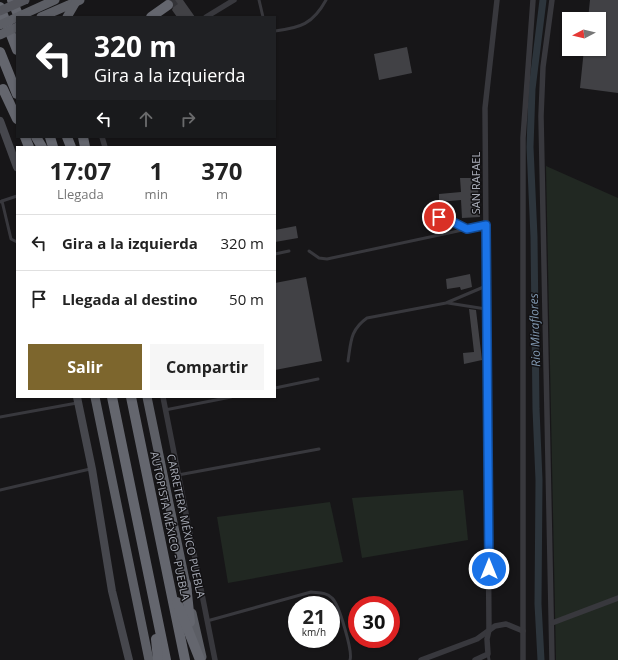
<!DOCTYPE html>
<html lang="es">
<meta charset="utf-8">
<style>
:root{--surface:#fff;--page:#f6f6f6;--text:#222;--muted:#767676;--line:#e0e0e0;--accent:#7d662d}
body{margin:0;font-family:"Open Sans",sans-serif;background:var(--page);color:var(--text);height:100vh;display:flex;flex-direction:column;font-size:15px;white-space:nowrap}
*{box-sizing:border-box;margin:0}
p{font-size:13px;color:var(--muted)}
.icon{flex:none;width:22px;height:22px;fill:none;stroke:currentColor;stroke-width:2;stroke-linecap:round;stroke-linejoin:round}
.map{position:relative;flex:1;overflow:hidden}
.drawer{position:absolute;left:16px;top:146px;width:260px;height:252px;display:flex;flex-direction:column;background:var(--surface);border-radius:0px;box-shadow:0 1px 3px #0004}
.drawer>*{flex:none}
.banner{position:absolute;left:16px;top:16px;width:260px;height:122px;border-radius:0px;box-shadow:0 1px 3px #0004;background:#202124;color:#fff;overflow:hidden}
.needle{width:26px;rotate:263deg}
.tools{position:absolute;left:562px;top:12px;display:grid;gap:8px}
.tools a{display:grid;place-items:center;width:44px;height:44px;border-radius:0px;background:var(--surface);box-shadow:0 1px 3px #0004;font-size:20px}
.speed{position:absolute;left:288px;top:596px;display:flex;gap:8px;font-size:20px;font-weight:700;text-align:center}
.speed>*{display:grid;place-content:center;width:52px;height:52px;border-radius:50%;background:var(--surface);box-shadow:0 1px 3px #0004;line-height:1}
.speed small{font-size:10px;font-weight:400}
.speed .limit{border:6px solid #d22;background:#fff;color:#111}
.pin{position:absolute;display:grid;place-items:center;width:34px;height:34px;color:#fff;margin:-17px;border:2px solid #fff;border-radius:50%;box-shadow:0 1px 4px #0007}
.me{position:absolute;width:44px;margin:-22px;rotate:0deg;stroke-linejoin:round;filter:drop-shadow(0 0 3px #0008)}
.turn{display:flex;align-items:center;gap:14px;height:84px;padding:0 12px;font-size:18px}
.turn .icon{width:52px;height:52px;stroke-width:2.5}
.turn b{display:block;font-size:28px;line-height:34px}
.lanes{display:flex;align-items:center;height:38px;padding:0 12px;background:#0003;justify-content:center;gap:20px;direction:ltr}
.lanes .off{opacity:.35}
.eta{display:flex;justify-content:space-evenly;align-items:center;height:68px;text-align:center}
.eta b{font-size:24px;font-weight:700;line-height:28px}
.cta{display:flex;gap:8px;margin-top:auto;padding:8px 12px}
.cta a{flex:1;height:46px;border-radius:0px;background:var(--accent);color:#fff;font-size:16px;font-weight:700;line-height:46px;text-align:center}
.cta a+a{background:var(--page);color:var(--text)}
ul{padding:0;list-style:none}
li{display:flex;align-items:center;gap:12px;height:56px;padding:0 12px;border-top:1px solid var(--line)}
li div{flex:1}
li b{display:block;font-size:15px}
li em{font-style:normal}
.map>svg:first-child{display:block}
.green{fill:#212822}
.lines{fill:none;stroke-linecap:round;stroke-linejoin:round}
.canal{stroke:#2d353c;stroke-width:7}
.building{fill:#414145}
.motorway-tunnel{stroke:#343438;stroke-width:10;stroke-dasharray:10 5;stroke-linecap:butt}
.service{stroke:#38383d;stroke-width:3}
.minor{stroke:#38383d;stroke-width:5.5}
.secondary{stroke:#46474d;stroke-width:8}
.trunk{stroke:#5c5e65;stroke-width:9}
.motorway{stroke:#64666e;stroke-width:10}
.primary-bridge{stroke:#54555c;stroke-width:9}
.trunk-bridge{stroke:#5c5e65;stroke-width:9}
.route-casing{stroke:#114b97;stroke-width:10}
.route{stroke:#1a73e8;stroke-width:7}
.labels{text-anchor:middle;stroke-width:3;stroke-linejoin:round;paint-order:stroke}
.street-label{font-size:11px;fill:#a9adb8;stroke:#121113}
.water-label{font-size:12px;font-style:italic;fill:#8199b2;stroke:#121113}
</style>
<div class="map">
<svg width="618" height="660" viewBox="0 0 618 660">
<rect width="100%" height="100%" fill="#171618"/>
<g class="green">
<path d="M 546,166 L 618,198 L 618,660 L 556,660 Z"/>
<path d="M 463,490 L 468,540 L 362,558 L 352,498 Z"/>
<path d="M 330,502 L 343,562 L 228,583 L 217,517 Z"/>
</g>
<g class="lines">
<path class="canal" d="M 541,660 L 538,604 L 539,480 L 536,409 L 534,237 L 530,147 L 532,89 L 543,0"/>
</g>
<g class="building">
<path d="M 172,0 L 183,0 L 195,17 L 177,17 L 172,10 L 174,5 Z"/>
<path d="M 590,0 L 618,0 L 618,93 L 580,88 L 584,49 L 599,49 L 599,19 L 588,19 Z"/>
<path d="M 407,47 L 412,73 L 379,80 L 374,54 Z"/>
<path d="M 460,178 L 472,178 L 473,188 L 478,188 L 480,217 L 462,218 L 461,200 L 439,202 L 439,194 L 461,192 Z"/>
<path d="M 296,226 L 298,238 L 275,242 L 275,230 Z"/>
<path d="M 470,274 L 472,287 L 461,290 L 460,287 L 447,289 L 446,279 Z"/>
<path d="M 306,277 L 322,361 L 275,370 L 275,283 Z"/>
<path d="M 469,309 L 476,310 L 482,360 L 464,364 L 463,353 L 474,352 Z"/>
</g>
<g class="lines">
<path class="motorway-tunnel" d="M 168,5 L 175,0"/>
<g class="service">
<path d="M 259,0 L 263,17"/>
<path d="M 275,31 C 300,28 313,24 326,0"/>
<path d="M 2,201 L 17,196"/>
<path d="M 0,202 L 2,201 L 11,239 L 17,242"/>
<path d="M 430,215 L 449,220 L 467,229"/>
<path d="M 309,251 L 319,258 L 327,259 L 486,225"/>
<path d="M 275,254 L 289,251"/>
<path d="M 448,303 L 486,309"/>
<path d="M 348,361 C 351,342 350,330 367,318 L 446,303 L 486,286"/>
<path d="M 275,388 L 318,379"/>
<path d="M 165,410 L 231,397"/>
<path d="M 0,417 L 77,403"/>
<path d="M 178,475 L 319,449"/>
<path d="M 0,490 L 90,469"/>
<path d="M 207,621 L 311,592 C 319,593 326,592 332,598 C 339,604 353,652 350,660"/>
<path d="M 488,654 L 489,660"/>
</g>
<g class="minor">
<path d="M 552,0 L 543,67 L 541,116 L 552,660"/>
<path d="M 206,17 L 234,0"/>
<path d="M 102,137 L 105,147"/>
<path d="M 163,397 L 215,660"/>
<path d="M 552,623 L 618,598"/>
<path d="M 421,660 L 477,639 L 495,626 L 506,624 L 523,631"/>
<path d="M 475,660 L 488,654 L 487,639 L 489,630 L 485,108 L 497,0"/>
<path d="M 523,660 L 523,138 L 533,0"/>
</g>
<g class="secondary">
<path d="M 0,121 L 17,167"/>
<path d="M 77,397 L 92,469 L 112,591 L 129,660"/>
</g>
<g class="trunk">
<path d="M 41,17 L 80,0"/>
<path d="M 95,397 L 149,660"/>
<path d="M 147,397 L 187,590"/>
<path d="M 192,613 L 202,657"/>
</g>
<g class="motorway">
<path d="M 12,0 L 19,17"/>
<path d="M 0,7 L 17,50"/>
<path d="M 151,17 L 168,5"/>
<path d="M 0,52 L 17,94"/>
<path d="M 3,89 L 17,119"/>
<path d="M 25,137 L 29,147"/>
<path d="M 36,137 L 42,147"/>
<path d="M 50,137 L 53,147"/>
<path d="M 67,137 L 71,147"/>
<path d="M 83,137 L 85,147"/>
<path d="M 112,397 L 166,660"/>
<path d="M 131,397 L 185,660"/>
<path d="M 186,584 L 190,622"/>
<path d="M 177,602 L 200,660"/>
<path d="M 156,639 L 158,660"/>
</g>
<path class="primary-bridge" d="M 0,11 L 25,0"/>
<g class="trunk-bridge">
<path d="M 67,17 L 77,0"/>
<path d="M 0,25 L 55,0"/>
<path d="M 0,35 L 17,27"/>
</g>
</g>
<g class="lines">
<g class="route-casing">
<path id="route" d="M 439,217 L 449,220 L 467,229 L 486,225 L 489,569"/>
</g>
<use href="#route" class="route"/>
</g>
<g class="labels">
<g class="street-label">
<text transform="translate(476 183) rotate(-90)" y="4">SAN RAFAEL</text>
<text transform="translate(170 526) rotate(78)" y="4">AUTOPISTA MÉXICO - PUEBLA</text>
<text transform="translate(186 526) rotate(78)" y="4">CARRETERA MÉXICO PUEBLA</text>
</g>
<g class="water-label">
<text transform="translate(535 330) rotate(-92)" y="4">Rio Miraflores</text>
</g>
</g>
</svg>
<div class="tools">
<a><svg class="needle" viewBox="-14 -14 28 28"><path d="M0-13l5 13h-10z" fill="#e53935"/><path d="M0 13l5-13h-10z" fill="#767676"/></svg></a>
</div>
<div class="speed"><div>21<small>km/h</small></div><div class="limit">30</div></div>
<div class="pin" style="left:439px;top:217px;background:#d93025"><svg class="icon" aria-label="arrive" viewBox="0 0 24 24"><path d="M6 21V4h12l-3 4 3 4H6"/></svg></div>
<svg class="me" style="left:489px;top:569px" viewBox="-20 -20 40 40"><circle r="17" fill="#1a73e8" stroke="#fff" stroke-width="3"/><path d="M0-11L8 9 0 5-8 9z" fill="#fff"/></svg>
<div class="banner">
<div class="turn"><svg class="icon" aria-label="left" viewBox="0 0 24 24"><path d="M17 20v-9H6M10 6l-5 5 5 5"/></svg><div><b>320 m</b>Gira a la izquierda</div></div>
<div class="lanes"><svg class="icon" aria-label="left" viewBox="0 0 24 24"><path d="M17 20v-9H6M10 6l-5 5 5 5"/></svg><svg class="icon off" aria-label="ahead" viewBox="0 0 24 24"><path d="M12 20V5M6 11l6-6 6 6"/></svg><svg class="icon off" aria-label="right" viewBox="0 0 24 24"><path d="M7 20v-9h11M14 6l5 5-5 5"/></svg></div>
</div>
<section class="drawer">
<div class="eta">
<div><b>17:07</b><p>Llegada</p></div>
<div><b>1</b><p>min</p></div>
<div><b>370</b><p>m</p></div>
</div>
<ul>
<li><svg class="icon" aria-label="left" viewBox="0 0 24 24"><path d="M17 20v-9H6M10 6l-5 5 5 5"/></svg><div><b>Gira a la izquierda</b></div><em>320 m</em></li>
<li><svg class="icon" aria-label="arrive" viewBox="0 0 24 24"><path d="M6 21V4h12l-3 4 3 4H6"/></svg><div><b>Llegada al destino</b></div><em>50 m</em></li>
</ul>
<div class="cta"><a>Salir</a><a>Compartir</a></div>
</section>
</div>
